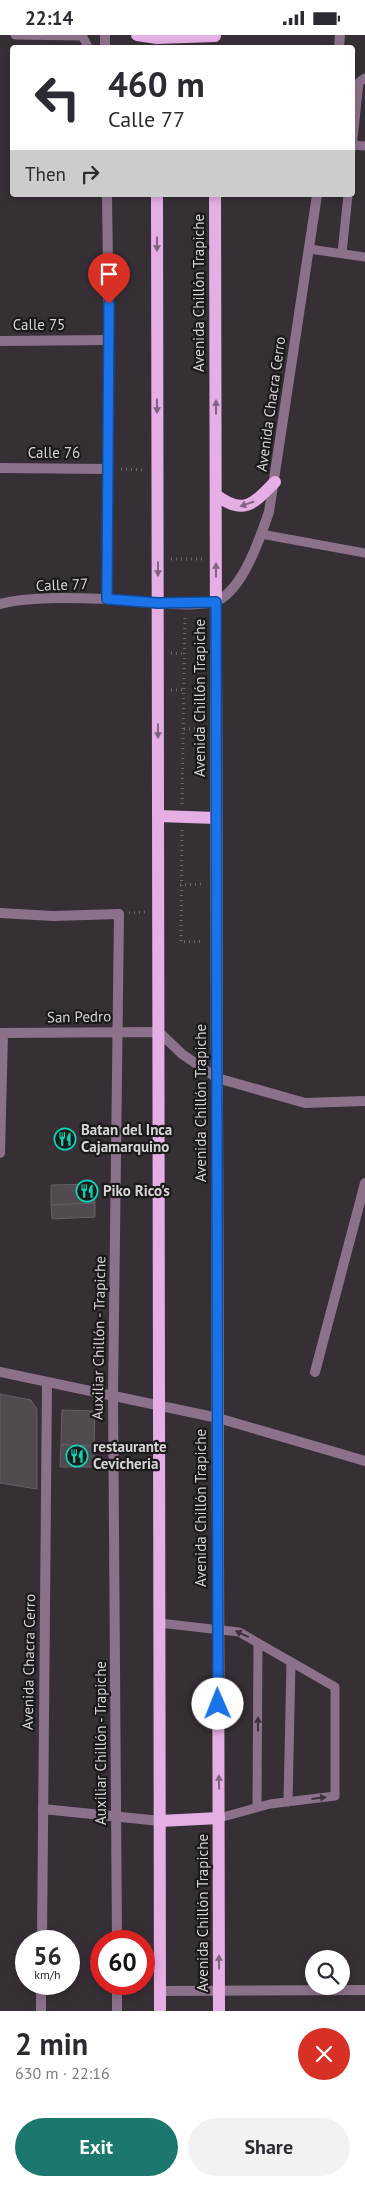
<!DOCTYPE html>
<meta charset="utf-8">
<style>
:root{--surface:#fff;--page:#f2f2f3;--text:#2b2b33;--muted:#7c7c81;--accent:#1c776e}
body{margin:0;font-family:"PT Sans",sans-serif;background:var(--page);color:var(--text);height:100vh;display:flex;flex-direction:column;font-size:19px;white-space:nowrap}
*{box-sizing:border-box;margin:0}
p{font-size:16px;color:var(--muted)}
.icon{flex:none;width:28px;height:28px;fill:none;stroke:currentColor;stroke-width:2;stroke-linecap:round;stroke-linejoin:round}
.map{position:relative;height:1976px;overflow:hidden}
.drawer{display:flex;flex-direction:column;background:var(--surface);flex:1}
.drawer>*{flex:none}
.banner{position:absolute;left:10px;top:10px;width:345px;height:152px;border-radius:5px;box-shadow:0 2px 8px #0003;background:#fff;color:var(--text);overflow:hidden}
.fabs{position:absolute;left:305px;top:1915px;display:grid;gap:10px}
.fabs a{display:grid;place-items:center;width:45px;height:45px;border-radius:50%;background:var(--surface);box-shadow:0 2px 8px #0003;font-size:25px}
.speed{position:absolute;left:15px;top:1895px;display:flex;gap:10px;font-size:25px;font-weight:700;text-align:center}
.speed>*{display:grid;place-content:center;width:65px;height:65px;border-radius:50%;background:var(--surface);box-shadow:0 2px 8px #0003;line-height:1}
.speed small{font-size:12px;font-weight:400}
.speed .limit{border:8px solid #d22;background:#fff;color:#111}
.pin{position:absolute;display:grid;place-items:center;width:42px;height:42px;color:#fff;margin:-51px -21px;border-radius:50% 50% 50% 0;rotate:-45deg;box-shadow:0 0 5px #0007}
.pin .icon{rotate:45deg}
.me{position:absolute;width:55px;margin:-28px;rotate:359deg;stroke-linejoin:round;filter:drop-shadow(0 0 4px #0008)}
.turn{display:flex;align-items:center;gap:18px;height:105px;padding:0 15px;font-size:22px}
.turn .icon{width:65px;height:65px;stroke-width:2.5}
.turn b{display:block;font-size:35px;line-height:42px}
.then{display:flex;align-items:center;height:48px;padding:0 15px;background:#0003;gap:10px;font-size:19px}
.round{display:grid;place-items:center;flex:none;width:52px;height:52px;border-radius:26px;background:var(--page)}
.headline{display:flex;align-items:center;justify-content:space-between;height:85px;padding:0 15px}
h1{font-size:30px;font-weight:700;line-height:38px}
.primary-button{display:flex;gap:10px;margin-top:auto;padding:10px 15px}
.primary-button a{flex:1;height:58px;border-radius:30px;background:var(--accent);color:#fff;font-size:20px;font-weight:700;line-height:58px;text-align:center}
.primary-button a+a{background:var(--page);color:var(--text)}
.status{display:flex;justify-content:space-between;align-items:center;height:35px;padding:0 25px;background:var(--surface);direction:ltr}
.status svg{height:14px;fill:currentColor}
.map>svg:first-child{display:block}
.building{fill:#514a51;stroke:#655e65}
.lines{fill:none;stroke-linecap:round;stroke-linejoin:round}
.path{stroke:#6e696e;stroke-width:3;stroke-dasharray:1 4;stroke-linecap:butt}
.lane{stroke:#8c718b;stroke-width:9}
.street{stroke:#8c718b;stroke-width:10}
.primary{stroke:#e5afe5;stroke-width:12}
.oneway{fill:#806480}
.oneway2{fill:#3e333d}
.route-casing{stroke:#114b97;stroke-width:12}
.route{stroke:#1a73e8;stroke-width:9}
.labels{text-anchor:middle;stroke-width:4.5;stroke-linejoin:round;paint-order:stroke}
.street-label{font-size:15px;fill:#d7d3d7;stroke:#1c191b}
.poi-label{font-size:15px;font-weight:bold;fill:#d7d3d7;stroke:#1c191b;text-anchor:start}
</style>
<div class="status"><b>22:14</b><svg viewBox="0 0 49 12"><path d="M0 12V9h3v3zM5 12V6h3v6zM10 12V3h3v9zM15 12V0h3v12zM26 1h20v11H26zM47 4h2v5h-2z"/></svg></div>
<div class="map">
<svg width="365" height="1976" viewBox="0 0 365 1976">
<rect width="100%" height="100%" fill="#362f36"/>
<g class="building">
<path d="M 94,1149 L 95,1168 L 51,1170 L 51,1150 Z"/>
<path d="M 95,1168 L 95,1182 L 52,1184 L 51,1170 Z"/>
<path d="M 0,1359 L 31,1365 L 37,1374 L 37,1454 L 0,1448 Z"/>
<path d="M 62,1375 L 95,1376 L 94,1411 L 61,1410 Z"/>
<path d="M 61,1410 L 94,1411 L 94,1432 L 60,1432 Z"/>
</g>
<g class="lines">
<g class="path">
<path d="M 121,434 L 144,435"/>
<path d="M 171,524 L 202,524"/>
<path d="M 171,618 L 185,619"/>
<path d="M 171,655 L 185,655"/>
<path d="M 184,694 L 203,693"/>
<path d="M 182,769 L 185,580"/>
<path d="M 182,795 L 181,907 L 204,906"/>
<path d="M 180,850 L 203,849"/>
<path d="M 129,878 L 145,877"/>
</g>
<g class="lane">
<path d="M 15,0 L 82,1"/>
<path d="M 82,0 L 88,12"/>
<path d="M 353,110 L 365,111"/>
<path d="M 352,113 L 359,47 L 365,43"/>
<path d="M 309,214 L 365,222"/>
<path d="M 342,218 L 348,160"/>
<path d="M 261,499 L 365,518"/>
<path d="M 159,1588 L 239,1597 L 335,1652 L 335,1761 L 270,1769 L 219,1783"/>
<path d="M 288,1767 L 291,1627"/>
<path d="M 257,1772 L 258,1608"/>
</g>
<g class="street">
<path d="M 105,0 L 105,12"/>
<path d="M 339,12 L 340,0"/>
<path d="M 0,306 L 109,305"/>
<path d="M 0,433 L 108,434"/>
<path d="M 107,564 L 109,305 L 107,160"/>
<path d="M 0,569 C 28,561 76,563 106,564 C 129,565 202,575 219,565 C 244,551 260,503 269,477 L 317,160"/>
<path d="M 0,878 L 53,881 L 119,879 L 113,1361 L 117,1906"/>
<path d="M 0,998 L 159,997 L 182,1019 L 217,1043 L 305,1068 L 365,1066"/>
<path d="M 0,1118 L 3,998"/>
<path d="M 0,1337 L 218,1383 L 365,1426"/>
<path d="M 315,1337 L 365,1148"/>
<path d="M 43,1774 L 160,1786"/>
<path d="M 42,1906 L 47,1348"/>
<path d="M 117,1949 L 117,1976"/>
<path d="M 160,1956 L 365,1955"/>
<path d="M 41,1976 L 41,1949"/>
</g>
<g class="primary">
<path d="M 137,0 L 157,3 L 215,1"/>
<path d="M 157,160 L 160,1976"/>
<path d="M 215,160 L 219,1976"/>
<path d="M 216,460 C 244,481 253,469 275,447"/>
<path d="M 158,781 L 216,783"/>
<path d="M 160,1786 L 219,1783"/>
</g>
</g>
<defs><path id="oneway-solid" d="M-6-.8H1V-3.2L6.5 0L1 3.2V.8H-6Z" transform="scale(1.25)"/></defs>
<g class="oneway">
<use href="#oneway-solid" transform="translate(157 209) rotate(90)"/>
<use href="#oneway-solid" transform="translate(157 371) rotate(90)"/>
<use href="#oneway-solid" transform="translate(216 372) rotate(-90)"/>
<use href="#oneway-solid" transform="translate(247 469) rotate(161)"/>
<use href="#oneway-solid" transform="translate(158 534) rotate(90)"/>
<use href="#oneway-solid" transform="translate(216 535) rotate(-90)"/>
<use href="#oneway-solid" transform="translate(158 696) rotate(90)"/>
<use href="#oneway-solid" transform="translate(219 1747) rotate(-91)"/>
<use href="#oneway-solid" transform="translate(219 1927) rotate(-90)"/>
</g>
<g class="oneway2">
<use href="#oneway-solid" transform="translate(242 1599) rotate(-155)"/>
<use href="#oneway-solid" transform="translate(258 1689) rotate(-90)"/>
<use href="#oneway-solid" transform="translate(319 1763) rotate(-7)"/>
</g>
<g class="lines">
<g class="route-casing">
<path id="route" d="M 109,269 L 107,564 L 158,568 L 216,567 L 218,1669"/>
</g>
<use href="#route" class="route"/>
</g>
<defs>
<g id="restaurant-ring" transform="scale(1.125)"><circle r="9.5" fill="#1c191b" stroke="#0ad5b5" stroke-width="1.5"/><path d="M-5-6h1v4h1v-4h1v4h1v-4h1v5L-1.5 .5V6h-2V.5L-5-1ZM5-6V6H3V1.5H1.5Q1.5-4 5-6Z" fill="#0ad5b5"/></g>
</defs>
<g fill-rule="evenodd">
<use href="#restaurant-ring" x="65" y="1104"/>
<use href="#restaurant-ring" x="87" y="1156"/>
<use href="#restaurant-ring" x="77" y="1421"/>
</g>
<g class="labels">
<g class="street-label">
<text transform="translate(199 258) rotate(-90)" y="5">Avenida Chillón Trapiche</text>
<text x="39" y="295">Calle 75</text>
<text transform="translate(271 369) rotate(-82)" y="5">Avenida Chacra Cerro</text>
<text x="54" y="423">Calle 76</text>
<text transform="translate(62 550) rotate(-2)" y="5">Calle 77</text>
<text transform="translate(200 663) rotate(-90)" y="5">Avenida Chillón Trapiche</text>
<text transform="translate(79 982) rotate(-1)" y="5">San Pedro</text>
<text transform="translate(201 1068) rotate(-90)" y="5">Avenida Chillón Trapiche</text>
<text transform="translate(99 1303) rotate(-89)" y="5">Auxiliar Chillón - Trapiche</text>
<text transform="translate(201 1473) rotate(-90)" y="5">Avenida Chillón Trapiche</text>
<text transform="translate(29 1627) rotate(-89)" y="5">Avenida Chacra Cerro</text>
<text transform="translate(101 1708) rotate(-90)" y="5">Auxiliar Chillón - Trapiche</text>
<text transform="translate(203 1878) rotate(-90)" y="5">Avenida Chillón Trapiche</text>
</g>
<g class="poi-label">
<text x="81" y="1100">Batan del Inca<tspan x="81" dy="17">Cajamarquino</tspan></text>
<text x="103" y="1161">Piko Rico's</text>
<text x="93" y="1417">restaurante<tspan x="93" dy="17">Cevicheria</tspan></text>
</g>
</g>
</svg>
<div class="fabs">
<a><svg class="icon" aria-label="search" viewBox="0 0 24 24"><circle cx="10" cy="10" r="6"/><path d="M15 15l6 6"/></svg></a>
</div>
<div class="speed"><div>56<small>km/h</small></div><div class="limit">60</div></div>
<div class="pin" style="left:109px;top:269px;background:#d93025"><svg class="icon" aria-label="arrive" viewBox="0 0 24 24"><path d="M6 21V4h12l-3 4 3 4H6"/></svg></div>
<svg class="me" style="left:218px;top:1669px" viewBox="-20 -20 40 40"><circle r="19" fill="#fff"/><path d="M0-13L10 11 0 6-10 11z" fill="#1a73e8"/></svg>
<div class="banner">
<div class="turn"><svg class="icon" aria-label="left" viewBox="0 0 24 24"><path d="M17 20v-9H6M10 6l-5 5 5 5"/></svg><div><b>460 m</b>Calle 77</div></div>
<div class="then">Then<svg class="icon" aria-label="right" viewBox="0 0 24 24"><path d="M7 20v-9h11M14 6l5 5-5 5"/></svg></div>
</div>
</div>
<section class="drawer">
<div class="headline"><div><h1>2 min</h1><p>630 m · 22:16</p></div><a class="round" style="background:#d93025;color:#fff"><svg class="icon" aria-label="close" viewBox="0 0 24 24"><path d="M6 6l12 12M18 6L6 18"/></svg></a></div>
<div class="primary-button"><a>Exit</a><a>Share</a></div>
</section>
